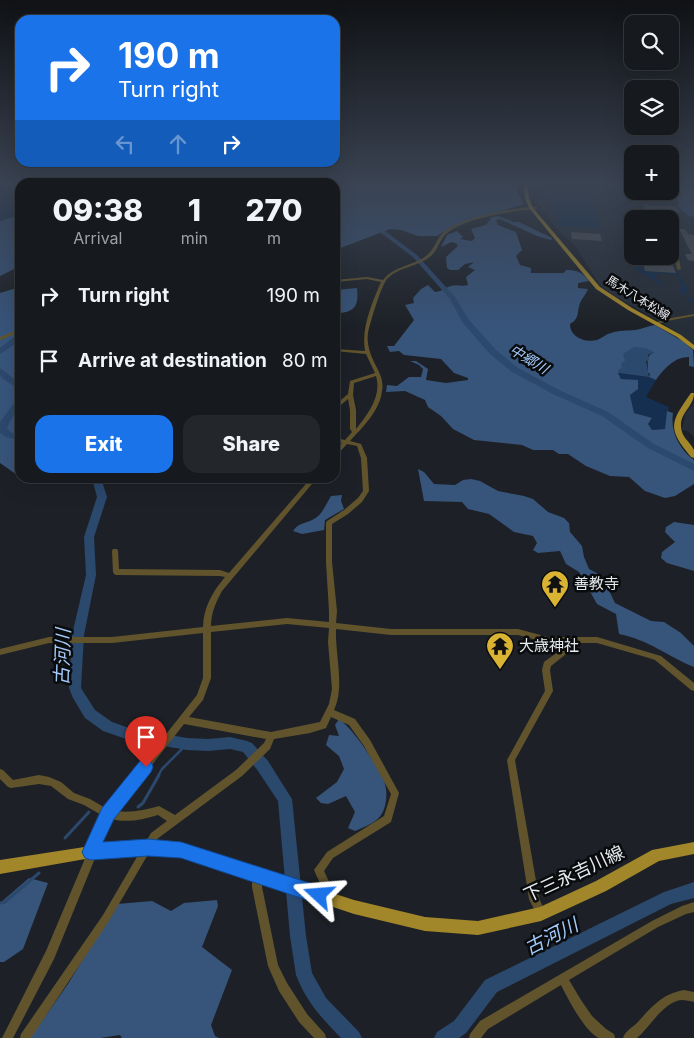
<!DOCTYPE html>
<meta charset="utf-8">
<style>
:root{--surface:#16191d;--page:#23262a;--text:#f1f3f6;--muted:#9ea0a4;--line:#35383b;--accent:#1a73e8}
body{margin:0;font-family:Inter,"Noto Sans JP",sans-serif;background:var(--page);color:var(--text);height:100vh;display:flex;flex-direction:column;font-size:19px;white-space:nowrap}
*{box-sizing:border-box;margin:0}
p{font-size:16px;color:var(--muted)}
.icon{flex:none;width:28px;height:28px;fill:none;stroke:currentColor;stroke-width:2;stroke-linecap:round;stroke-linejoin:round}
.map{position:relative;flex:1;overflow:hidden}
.sheet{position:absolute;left:15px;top:178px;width:325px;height:305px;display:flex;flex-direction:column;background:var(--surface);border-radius:15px;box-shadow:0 5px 20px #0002,0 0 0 1px var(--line)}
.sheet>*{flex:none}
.guide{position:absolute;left:15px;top:15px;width:325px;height:152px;border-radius:15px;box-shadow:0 5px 20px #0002,0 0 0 1px var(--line);background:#1a73e8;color:#fff;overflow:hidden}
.tools{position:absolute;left:624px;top:15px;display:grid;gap:10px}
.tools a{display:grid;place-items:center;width:55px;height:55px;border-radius:10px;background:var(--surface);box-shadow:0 5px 20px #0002,0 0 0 1px var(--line);font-size:25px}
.pin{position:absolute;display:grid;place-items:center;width:42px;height:42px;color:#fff;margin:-51px -21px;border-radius:50% 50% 50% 0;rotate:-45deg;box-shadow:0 0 5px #0007}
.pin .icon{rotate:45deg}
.me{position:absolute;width:55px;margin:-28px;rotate:289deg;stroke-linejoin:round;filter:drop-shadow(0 0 4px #0008)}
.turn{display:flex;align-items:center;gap:18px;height:105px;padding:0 20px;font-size:22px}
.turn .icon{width:65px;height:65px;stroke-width:2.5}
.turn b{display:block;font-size:35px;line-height:42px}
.lanes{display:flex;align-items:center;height:48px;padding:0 20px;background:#0003;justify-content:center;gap:25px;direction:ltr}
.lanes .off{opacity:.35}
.eta{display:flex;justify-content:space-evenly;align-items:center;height:85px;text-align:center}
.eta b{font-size:30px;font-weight:800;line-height:35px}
.primary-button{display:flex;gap:10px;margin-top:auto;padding:10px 20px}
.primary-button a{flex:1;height:58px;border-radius:15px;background:var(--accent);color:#fff;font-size:20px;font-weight:800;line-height:58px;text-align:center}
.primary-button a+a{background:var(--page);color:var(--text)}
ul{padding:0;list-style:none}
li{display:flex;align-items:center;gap:15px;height:65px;padding:0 20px}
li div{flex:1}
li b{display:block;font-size:19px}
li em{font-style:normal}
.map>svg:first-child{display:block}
.built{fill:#252d37;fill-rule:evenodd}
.green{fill:#142f50}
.forest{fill:#37547a}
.water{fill:#2b486d}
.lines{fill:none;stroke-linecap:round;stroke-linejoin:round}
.stream-far1{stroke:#2b486d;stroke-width:2.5}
.stream{stroke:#2b486d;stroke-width:3}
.river{fill:#2b486d;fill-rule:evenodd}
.building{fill:#4c5157}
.minor{fill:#61542c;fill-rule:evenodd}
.major{fill:#a2862a;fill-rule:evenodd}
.route{fill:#1a73e8;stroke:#114b97}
.labels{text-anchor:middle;stroke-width:5;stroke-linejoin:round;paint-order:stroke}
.far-street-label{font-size:12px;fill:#e7eaee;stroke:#090b0d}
.far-water-label{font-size:14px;font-style:italic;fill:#a2c9fa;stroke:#090b0d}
.poi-label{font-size:15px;fill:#e7eaee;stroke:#090b0d;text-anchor:start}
.near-street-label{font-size:18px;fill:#e7eaee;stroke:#090b0d}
.near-water-label{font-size:19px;font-style:italic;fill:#a2c9fa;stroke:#090b0d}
</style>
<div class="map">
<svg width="694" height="1038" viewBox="0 0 694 1038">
<rect width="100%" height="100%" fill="#1d2127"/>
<g class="built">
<path d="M 554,182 L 632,182 L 632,191 L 670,191 L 670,182 L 694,182 L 694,344 L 659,321 L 616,297 L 599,284 L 576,247 L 557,229 L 538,205 L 536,194 ZM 632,219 L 670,219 L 670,256 L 632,256 Z"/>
<path d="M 694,403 L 694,437 L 688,431 L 682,430 L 685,414 Z"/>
</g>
<g class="green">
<path d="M 0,182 L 50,182 L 20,182 L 20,253 L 0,265 Z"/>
<path d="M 617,192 L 650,194 L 653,201 L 620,200 Z"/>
<path d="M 553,196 L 591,198 L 600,228 L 558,226 Z"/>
<path d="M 632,267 L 640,267 L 645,271 L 678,273 L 688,290 L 683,293 L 694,301 L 694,303 L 690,304 L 693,303 L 679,291 L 682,287 L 678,275 L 657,273 L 656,279 L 664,285 L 661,285 Z"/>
<path d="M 618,373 L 649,377 L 656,380 L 646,397 L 669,407 L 665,429 L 652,430 L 648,424 L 652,419 L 634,413 L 630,395 L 638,381 L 621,379 Z"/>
</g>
<g class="forest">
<path d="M 122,182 L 518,182 L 517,192 L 524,204 L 453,226 L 437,236 L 418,236 L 401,230 L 390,229 L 335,250 L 335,182 Z"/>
<path d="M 679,185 L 694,189 L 694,217 L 689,216 L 678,207 L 678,198 L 682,196 L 676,186 Z"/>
<path d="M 20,215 L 20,266 L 0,276 L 0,221 Z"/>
<path d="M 498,216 L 514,222 L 519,222 L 552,238 L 551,240 L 537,236 L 500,219 L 496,220 L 498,225 L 516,232 L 522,250 L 516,256 L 520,265 L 531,268 L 531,273 L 564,273 L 566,270 C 577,270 582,272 589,281 L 578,283 L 578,288 L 588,289 C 586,294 583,297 581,301 C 576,311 581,318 570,324 C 570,337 585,343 597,340 C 602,338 606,334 611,333 C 619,330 627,331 635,330 C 642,329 648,326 655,325 L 684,342 L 693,350 L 694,367 L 689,366 L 689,357 C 674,357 664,369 656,380 L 649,377 L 650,374 L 647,372 C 650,363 643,358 654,352 L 625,357 L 625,362 L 622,363 L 622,368 L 618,373 L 621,379 L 638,380 L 638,389 L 630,395 L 634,413 L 652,418 L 648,424 L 652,430 L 665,429 L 667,411 L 673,413 C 670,431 679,449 694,460 L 694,484 L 675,496 L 665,498 L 645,491 L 629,477 L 610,476 L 586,466 L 568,454 L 559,454 L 553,450 L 533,450 L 522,445 L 474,440 L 453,429 L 441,416 L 428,407 L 425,400 L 405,391 L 386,392 L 387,385 L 397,386 L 409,377 L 421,377 L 423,369 L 419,365 L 410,361 L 416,361 L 428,369 L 426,380 L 446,383 L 468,380 L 468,378 L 454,373 L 441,359 L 404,355 L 399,351 L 390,352 L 387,346 L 394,346 L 414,320 L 405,305 L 414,303 L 413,298 L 421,289 L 428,285 L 435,292 C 441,292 444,288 451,286 C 457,284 462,287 468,285 L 466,277 L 475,270 L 468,267 L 474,262 L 465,264 L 458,270 L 450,270 L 447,268 L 446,257 L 458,246 L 456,243 L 451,242 L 441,247 L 447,235 L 457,231 L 463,237 L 460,239 L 472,241 L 475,238 L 471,229 L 486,225 L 492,217 Z"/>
<path d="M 20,287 L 20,477 L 0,463 L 0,293 Z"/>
<path d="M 357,288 C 359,306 355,313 335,313 L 335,290 Z"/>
<path d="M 418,469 L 424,472 L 434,484 L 455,485 L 463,480 L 471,479 L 480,481 L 498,491 L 524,496 L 533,499 L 548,512 L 564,518 L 569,523 L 570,532 L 582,546 L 584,557 L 589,569 L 602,576 L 615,603 L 651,621 L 664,622 L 681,633 L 694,646 L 694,667 C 667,656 649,640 619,634 L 616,614 L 597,604 L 579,572 L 566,564 L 560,551 L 538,553 L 533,550 L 537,543 L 533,536 L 514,532 L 489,514 L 468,509 L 462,502 L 424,501 Z"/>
<path d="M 342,495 L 341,501 L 344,509 L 325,520 L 324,530 L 302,534 L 293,531 C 299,522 306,524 314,519 C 322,515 326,504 331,496 Z"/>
<path d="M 674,522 L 694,525 L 694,571 L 667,563 L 661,558 L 662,552 L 675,542 L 665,532 L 666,527 Z"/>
<path d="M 339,719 C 355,731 375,762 384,781 C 388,791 387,806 381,815 C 376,823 364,827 355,831 L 348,828 L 355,812 L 346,796 L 328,804 L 321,803 L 316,798 L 337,782 L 344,769 L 339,756 L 326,745 L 329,735 L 339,736 L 335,725 Z"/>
<path d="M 29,878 L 48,883 L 23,949 L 4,962 L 0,962 L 0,903 Z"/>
<path d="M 217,900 L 218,906 L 202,947 L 232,970 L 211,1025 L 215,1036 L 219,1038 L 122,1038 L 120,1035 L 100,1038 L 30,1038 L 68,984 L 117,904 L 152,901 L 171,911 L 184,903 Z"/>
</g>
<path class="water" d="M 634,347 L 645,348 L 654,352 L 648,355 L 649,360 L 646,361 L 649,377 L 618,373 L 618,370 L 622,368 L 621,363 L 625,361 L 623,354 Z"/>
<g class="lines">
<path class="stream-far1" d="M 158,776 L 162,769 L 187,744"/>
<g class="stream">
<path d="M 138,807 L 143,803 L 159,775"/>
<path d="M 65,838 L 89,812"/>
<path d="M 0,903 L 5,902 L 39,873"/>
</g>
<g class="river">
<path d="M 381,231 L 385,231 L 417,255 L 455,297 L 469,320 L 496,350 L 518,368 L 559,390 L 608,412 L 654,444 L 694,464 L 694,471 L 648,448 L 602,416 L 553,394 L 512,372 L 490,354 L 463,323 L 450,299 L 413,257 L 381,233 Z"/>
<path d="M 17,335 L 20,335 L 20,341 L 0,354 L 0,348 Z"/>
<path d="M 0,368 L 20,384 L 20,390 L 2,378 L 0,375 Z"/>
<path d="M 17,399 L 20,399 C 20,412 10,416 7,429 L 12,433 L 20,434 L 20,440 L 6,437 L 0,433 L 0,422 Z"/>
<path d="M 92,478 L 101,478 L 107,497 L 94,537 L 96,575 L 84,635 L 81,688 L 95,710 L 112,722 L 129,728 L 187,738 L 208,739 L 230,737 L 247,741 L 252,743 L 268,761 L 292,799 L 306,936 L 312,973 L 326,998 L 359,1032 L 362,1038 L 341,1038 C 321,1017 307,1003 296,975 L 290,936 L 278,801 L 258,771 L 243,752 L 230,749 L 208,751 L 187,750 L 129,740 L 103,731 L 85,718 L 73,698 L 69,688 L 72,635 L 86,575 L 84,537 L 97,497 Z"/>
<path d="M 694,882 L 694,898 L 671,904 L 497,992 L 466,1033 L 459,1038 L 434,1038 L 437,1032 L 454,1021 L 485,980 L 664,892 Z"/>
</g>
</g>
<g class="building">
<path d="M 622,182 L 632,182 L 632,189 L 610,186 L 610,184 Z"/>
<path d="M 643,204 L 655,206 L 674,206 L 681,212 L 669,213 L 667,209 L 663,208 L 660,210 L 662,219 L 649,219 Z"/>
<path d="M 679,229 L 685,229 L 688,234 L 694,235 L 694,261 L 688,260 L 685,254 L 692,254 Z"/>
<path d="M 571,232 L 600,234 L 602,241 L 572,239 Z"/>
<path d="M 636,257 L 670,259 L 676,273 L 645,271 L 644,266 L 639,266 Z"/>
</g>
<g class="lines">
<g class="minor">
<path d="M 0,182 L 20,182 L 18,183 L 0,184 Z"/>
<path d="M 488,182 L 513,182 L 511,183 L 489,184 Z"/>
<path d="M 537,207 L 538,208 L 536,209 C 513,211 462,218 445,235 C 439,241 438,250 431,256 C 418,267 398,267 387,279 C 381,286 370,323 368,333 C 367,339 368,346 370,352 C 374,366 385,376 382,391 C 380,410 363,427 350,441 L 361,444 L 367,458 L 369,491 L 362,502 L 348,514 L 332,524 L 332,562 L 337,611 L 336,623 L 391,629 L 518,629 L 548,637 L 597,637 L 661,656 L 694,683 L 694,691 L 691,690 L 655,660 L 649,658 L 597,643 L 565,643 L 567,652 L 566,654 L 551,666 L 550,670 L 553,691 L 515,760 L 539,898 L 546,914 L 544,917 L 541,919 L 538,917 L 529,899 L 507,760 L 545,691 L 542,670 L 544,662 L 559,651 L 558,643 L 548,643 L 518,635 L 391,635 L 336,629 C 335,655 345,687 334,710 L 355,719 L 370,740 L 399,793 L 391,822 L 333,858 L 324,871 L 333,890 L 330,901 L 327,903 L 324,901 L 322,898 L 323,890 L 314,870 L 327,852 L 384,816 L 391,794 L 364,746 L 349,725 L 331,717 L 326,728 L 310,733 L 274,739 L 270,749 L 242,776 L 157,839 L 109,921 L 31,1038 L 20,1038 L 21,1034 L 103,915 L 151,833 L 167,821 L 158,815 C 142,820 127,823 111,819 L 54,959 L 13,1038 L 2,1038 L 46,951 L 103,816 L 84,805 L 68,799 L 51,786 L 39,784 L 11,788 L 8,787 L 0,779 L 0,769 L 3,770 L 13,780 L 39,775 L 49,777 L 61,782 L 74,793 L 90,799 L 107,809 L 197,695 L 203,678 L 203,633 L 112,643 L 49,643 L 0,655 L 0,649 L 49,637 L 112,637 L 203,627 C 203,608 213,591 225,577 L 220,576 L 116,575 L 114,574 L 113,572 L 112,551 L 113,549 L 117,549 L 118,551 L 119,569 L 220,570 L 229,573 L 311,478 L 317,478 L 222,591 C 216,602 211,613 211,626 L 287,618 L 329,622 L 329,611 L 326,562 L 326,523 L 327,521 L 344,510 L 358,498 L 363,491 L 361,458 L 357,446 L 347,444 L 337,455 L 335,456 L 335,451 L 342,443 L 335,442 L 335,438 L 345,440 L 352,432 L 350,429 L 350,410 L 348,399 L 335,410 L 335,405 L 348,394 L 350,381 L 375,373 L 366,354 L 335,351 L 335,349 L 365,351 C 361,328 372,303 381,282 L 367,279 L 335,282 L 335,280 L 367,277 L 383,280 C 393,267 410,266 423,258 C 436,250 435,239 445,231 C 463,217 514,207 537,207 ZM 376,376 C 382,396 368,414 356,429 L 356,410 L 353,395 L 354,383 ZM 287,624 L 329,628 L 328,642 L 332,689 L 329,704 L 320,722 L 271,732 L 189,717 L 203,700 L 211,678 L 211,632 ZM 184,724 L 266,739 L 264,743 L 236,770 L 175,815 L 159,806 C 145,810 131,813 116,811 Z"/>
<path d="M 664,210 L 666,211 L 669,219 L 665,219 L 662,211 Z"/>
<path d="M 670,224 L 672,225 L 680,245 L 677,250 L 681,269 L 679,270 L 677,269 L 673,250 L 676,245 L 670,230 Z"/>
<path d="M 694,314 L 694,316 L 667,321 L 657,324 L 655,323 L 666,319 Z"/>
<path d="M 20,329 L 20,332 L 0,340 L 0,337 Z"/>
<path d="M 257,870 L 260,872 L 262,875 L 262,887 L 278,965 L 287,983 L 307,1014 L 325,1034 L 326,1038 L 314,1038 L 299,1022 L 279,991 L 268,966 L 252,887 L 252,875 L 254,872 Z"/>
<path d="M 694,902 L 694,912 L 686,914 L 658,927 L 569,980 L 581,1000 L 592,1016 L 606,1029 L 614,1034 L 615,1038 C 611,1038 603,1038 599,1038 C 585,1032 568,999 561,985 L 488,1029 L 481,1038 L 469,1038 L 470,1034 L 480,1021 L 652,921 L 682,906 Z"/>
<path d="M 684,990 L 694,992 L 694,1002 C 690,1001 686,1000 682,1000 C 664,1001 650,1027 637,1038 L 623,1038 C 625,1032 631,1028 636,1024 C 651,1008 661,994 684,990 Z"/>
</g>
<g class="major">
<path d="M 523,182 L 527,182 L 529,198 L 533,208 L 600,287 L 632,308 L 681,335 L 694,345 L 694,350 L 677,337 L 628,310 L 596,289 L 529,208 L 525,198 Z"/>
<path d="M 691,393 L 694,393 C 694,406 681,412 681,425 C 681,438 690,441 694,450 C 694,450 694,457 694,458 L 691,457 C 667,428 670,423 691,393 Z"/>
<path d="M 148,841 L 181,844 L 354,900 L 425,917 L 478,921 L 540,907 L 596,881 L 652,850 L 694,842 L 694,854 L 659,861 L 606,891 L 541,921 L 478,935 L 425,931 L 354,914 L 181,856 L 148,853 L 91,858 L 0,874 L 0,860 L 91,846 Z"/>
</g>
</g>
<linearGradient id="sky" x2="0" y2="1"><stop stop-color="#101215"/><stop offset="0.56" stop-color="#3a4352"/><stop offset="1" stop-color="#3a4352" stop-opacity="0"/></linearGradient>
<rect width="694" height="327" fill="url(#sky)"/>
<path class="route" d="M 146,759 L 151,761 L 153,767 L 151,772 L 114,819 L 103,842 L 148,839 L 181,842 L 319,886 L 325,889 L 328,895 L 325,901 L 319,904 L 181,858 L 148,856 L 91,860 L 85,858 L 82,852 L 102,808 L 140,761 Z"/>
<defs>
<g id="temple-pin" transform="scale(1.4375)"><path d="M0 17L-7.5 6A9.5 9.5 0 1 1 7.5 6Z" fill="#dab333" stroke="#090b0d"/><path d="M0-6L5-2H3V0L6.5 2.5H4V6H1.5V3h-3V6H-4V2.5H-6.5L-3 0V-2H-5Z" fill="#111"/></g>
</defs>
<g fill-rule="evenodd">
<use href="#temple-pin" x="555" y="584"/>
<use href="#temple-pin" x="500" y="646"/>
</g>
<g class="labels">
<g class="far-street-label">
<text transform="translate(638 298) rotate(32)" y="4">馬木八本松線</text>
</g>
<g class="far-water-label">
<text transform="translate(529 359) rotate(31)" y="5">中郷川</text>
</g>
<g class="poi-label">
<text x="574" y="589">善教寺</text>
<text x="519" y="651">大歳神社</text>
</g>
<g class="near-street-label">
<text transform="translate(574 874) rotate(-25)" y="6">下三永吉川線</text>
</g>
<g class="near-water-label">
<text transform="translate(62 657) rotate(-88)" y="7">古河川</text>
<text transform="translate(551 936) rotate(-27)" y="7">古河川</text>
</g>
</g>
</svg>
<div class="tools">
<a><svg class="icon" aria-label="search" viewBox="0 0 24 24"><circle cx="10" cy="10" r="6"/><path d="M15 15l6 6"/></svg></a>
<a><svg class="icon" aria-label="layers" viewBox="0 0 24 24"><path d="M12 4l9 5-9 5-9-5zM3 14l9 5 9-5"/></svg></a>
<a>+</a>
<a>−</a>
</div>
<div class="pin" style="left:146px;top:767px;background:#d93025"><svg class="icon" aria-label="arrive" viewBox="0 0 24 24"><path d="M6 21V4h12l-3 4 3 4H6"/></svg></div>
<svg class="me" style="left:319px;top:895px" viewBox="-20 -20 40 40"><path d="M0-17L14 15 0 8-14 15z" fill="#1a73e8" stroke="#fff" stroke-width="4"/></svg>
<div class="guide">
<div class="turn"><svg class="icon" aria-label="right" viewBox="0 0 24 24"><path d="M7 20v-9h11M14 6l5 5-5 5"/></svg><div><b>190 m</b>Turn right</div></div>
<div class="lanes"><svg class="icon off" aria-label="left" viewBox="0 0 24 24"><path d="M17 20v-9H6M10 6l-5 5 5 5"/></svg><svg class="icon off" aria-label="ahead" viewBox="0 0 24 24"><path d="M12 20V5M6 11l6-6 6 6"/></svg><svg class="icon" aria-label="right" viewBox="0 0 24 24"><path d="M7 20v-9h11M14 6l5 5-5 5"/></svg></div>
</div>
<section class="sheet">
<div class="eta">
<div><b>09:38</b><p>Arrival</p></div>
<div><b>1</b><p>min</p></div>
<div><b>270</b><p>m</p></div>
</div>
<ul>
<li><svg class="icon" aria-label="right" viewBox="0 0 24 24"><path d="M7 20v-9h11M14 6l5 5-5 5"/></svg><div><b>Turn right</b></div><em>190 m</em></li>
<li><svg class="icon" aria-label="arrive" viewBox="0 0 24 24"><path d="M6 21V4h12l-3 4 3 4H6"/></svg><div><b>Arrive at destination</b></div><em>80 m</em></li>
</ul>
<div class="primary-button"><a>Exit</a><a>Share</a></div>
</section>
</div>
